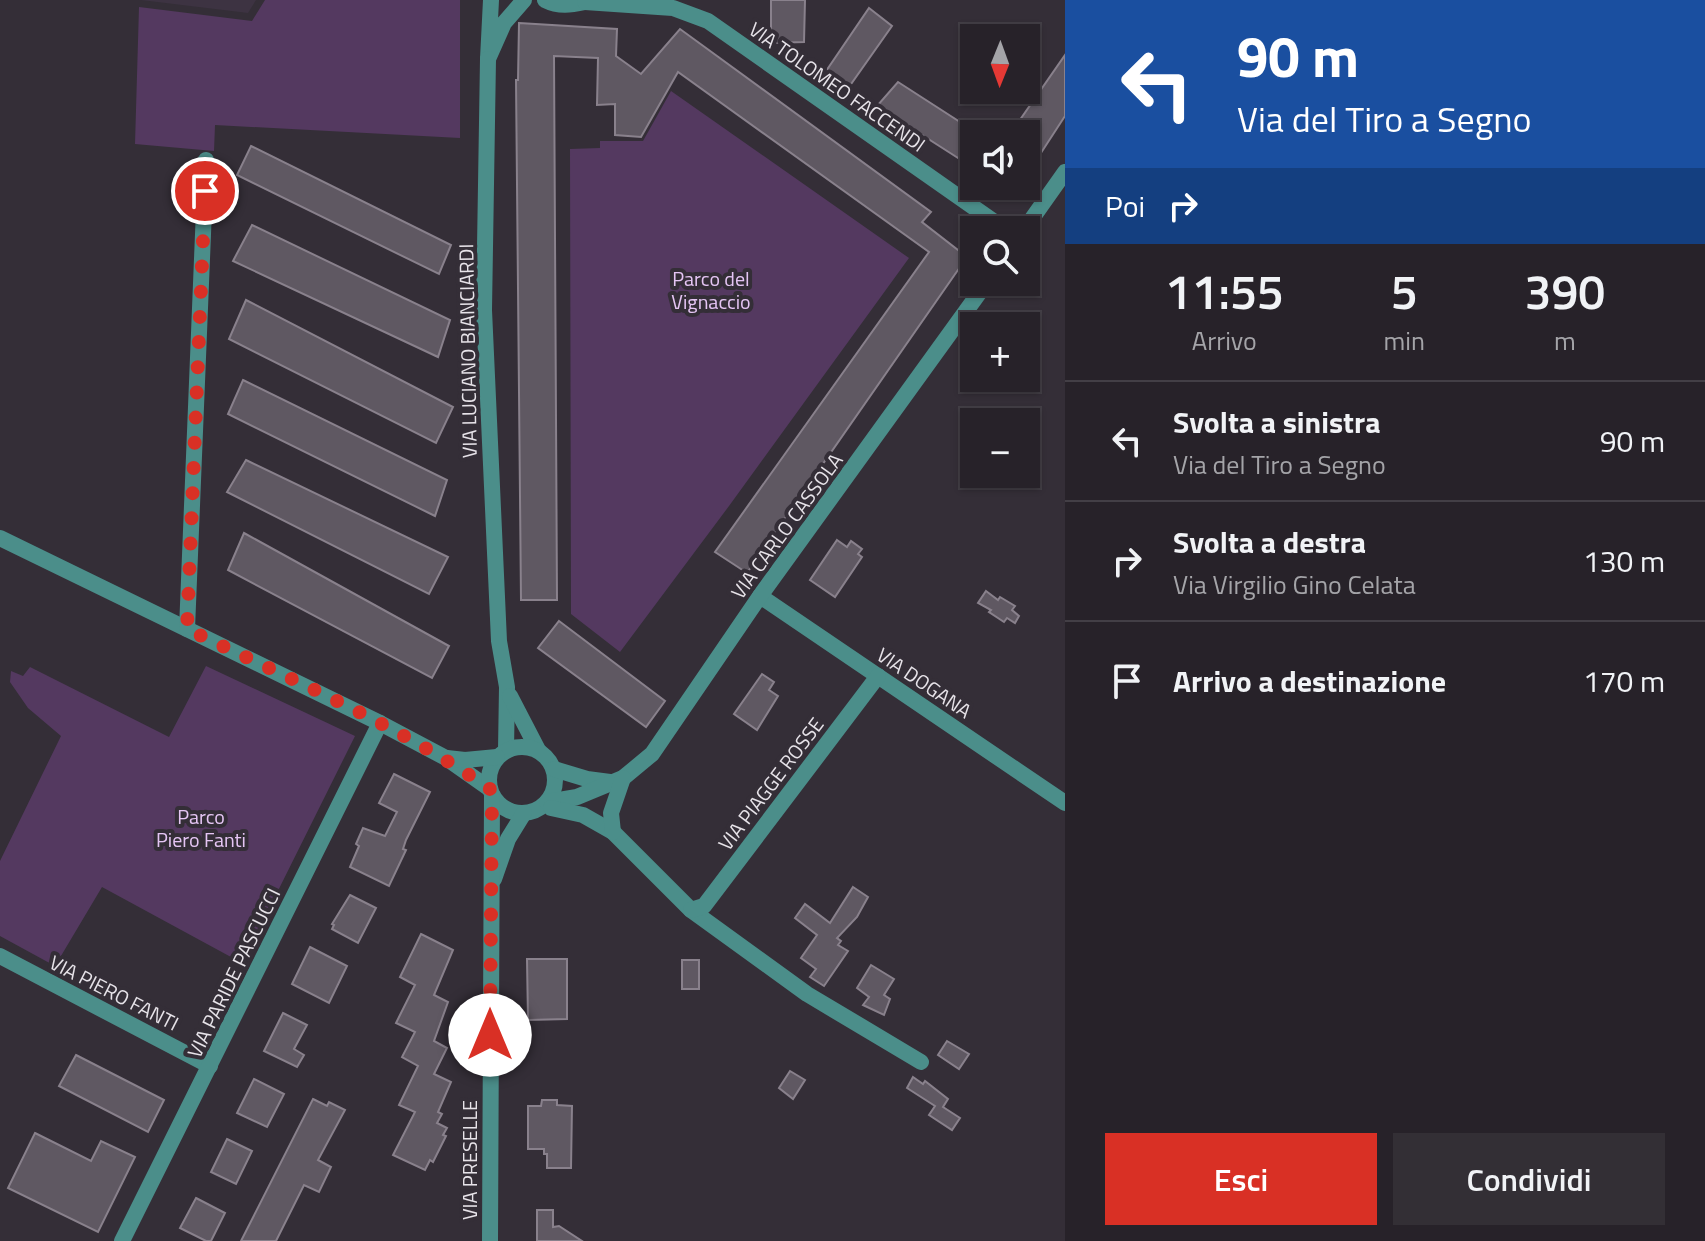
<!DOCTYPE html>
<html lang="it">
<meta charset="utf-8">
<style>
:root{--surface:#272229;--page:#332f35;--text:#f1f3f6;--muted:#a4a4a8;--line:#433f46;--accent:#d93025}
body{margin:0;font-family:"Titillium Web",sans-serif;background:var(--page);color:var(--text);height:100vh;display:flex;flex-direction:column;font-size:30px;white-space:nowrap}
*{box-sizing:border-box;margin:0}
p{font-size:26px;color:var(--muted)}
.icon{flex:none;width:44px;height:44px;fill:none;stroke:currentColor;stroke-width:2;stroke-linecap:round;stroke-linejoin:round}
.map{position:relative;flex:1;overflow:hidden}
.sheet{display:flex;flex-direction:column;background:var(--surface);width:640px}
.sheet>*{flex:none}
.guide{background:#1a4fa0;color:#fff;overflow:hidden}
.needle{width:52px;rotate:181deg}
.buttons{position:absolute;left:960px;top:24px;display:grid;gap:16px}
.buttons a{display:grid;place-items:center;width:80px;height:80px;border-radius:0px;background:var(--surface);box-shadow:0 2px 6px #0004,0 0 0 2px var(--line);font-size:40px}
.pin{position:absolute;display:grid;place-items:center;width:68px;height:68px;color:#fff;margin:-34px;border:4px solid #fff;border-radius:50%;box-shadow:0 2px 8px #0007}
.me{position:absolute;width:88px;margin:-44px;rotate:0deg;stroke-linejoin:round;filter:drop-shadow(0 0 6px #0008)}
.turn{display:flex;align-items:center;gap:28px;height:168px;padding:0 40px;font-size:36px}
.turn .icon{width:104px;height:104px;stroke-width:2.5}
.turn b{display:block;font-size:56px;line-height:68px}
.then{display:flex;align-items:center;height:76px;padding:0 40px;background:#0003;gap:16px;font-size:30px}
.eta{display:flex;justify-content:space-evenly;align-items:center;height:136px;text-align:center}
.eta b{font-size:48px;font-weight:600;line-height:56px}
.action{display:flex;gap:16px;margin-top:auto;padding:16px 40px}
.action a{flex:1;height:92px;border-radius:0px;background:var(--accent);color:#fff;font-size:32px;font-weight:600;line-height:92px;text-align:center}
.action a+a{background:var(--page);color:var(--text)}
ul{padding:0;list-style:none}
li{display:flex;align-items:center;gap:24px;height:120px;padding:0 40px;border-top:2px solid var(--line)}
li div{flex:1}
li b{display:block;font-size:30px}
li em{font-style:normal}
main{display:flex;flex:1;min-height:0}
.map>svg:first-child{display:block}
.built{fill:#3d3342}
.green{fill:#543960}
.building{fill:#5f5862;stroke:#89818c;stroke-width:2}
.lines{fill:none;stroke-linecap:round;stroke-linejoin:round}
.minor{stroke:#4b8e8a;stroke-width:16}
.route{stroke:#d93025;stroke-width:14;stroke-dasharray:0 25.2}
.labels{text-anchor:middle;stroke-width:8;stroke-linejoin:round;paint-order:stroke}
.street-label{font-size:20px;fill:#e7e3e9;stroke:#342e37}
.park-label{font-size:20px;fill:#e5c5f4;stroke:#342e37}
</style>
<main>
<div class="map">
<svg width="1065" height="1241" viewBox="0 0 1065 1241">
<rect width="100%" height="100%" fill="#342e37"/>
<path class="built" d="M 141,0 L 256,0 L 248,13 Z"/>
<g class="green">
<path d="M 265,0 L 460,0 L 460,138 L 215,125 L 214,151 L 135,144 L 139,7 L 252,21 Z"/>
<path d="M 671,91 L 909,258 L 729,506 L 620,652 L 571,614 L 570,149 L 600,148 L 600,141 L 643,141 Z"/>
<path d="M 206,666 L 355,736 L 242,963 L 102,887 L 55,966 L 0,936 L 0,861 L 61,736 L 28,708 L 10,682 L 11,671 L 23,676 L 30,667 L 169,737 Z"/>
</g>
<g class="building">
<path d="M 771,0 L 805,0 L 804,42 L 771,43 Z"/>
<path d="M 869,8 L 892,26 L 844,94 L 822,77 Z"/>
<path d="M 519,23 L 617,29 L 616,56 L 641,74 L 680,29 L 931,212 L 922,222 L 967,257 L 747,573 L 715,552 L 929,252 L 678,72 L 641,137 L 615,135 L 615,104 L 597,105 L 598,58 L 554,56 L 557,600 L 521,600 L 516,80 L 518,80 Z"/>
<path d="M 1065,55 L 1065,116 L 1026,176 L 1026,134 L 1010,134 Z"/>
<path d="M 898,82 L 977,133 L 958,158 L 877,106 Z"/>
<path d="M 251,146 L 451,245 L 439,274 L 237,175 Z"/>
<path d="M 252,225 L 450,320 L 438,357 L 233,261 Z"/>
<path d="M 246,300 L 453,407 L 436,443 L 229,339 Z"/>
<path d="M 243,380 L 447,480 L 435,516 L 228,414 Z"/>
<path d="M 246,460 L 448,557 L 429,594 L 227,492 Z"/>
<path d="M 244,533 L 449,646 L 432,678 L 228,570 Z"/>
<path d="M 837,540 L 847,547 L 851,541 L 862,549 L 858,554 L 862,557 L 835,597 L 810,580 Z"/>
<path d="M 986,591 L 998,600 L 1000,597 L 1015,606 L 1012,610 L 1019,616 L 1015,623 L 1007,618 L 1004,622 L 989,612 L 991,610 L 978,603 Z"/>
<path d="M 559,621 L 665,701 L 646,727 L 538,648 Z"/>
<path d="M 762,674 L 774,682 L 769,690 L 778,696 L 757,730 L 734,714 Z"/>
<path d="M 394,774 L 430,792 L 406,840 L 403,849 L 406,850 L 389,886 L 350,867 L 359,846 L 356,844 L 363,828 L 385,836 L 397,812 L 379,803 Z"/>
<path d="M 853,887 L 868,897 L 857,917 L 837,938 L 841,941 L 838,945 L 848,951 L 824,986 L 810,977 L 816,969 L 801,958 L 817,935 L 795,918 L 805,904 L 830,923 Z"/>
<path d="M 350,895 L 376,908 L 358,943 L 332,929 L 334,925 L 332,924 Z"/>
<path d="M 421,934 L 453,950 L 434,995 L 448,1002 L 434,1041 L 447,1048 L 434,1074 L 451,1082 L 438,1112 L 442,1114 L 437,1123 L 447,1128 L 443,1135 L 446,1136 L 433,1162 L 430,1160 L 425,1170 L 393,1155 L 415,1112 L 399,1105 L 418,1066 L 402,1057 L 415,1032 L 396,1023 L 415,985 L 400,977 Z"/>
<path d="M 310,947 L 347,966 L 329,1003 L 292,984 Z"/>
<path d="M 527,959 L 567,959 L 567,1019 L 528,1020 Z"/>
<rect x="682" y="960" width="17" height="29"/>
<path d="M 871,965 L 894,979 L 884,995 L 890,999 L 884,1015 L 863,1005 L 869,997 L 857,988 Z"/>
<path d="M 283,1013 L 307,1025 L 294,1049 L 304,1055 L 297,1067 L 264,1051 Z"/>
<path d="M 947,1041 L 969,1054 L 959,1069 L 938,1055 Z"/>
<path d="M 76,1055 L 164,1100 L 148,1132 L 59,1086 Z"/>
<path d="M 790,1071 L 805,1080 L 793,1099 L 779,1088 Z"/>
<path d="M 913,1077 L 923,1084 L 925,1081 L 948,1099 L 943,1107 L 960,1118 L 952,1130 L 929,1115 L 935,1106 L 907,1088 Z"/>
<path d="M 254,1079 L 284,1094 L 267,1127 L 237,1113 Z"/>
<path d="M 313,1099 L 327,1106 L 329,1102 L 345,1110 L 318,1160 L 331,1167 L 319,1192 L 304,1185 L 276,1241 L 241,1241 Z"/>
<path d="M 542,1100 L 557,1100 L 557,1105 L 572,1106 L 571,1168 L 547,1168 L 547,1154 L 544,1154 L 544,1149 L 528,1149 L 528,1106 L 541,1106 Z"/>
<path d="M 35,1133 L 91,1161 L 101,1141 L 135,1157 L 98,1232 L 8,1188 Z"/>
<path d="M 227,1139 L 252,1151 L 236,1184 L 211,1172 Z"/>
<path d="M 196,1198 L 225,1213 L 211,1241 L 206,1241 L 180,1228 Z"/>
<path d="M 537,1210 L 553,1210 L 553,1227 L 559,1226 L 582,1241 L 537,1241 Z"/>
</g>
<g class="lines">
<g class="minor">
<path d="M 491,0 L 488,59 L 504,23 L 524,0"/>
<path d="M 545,0 C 559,7 571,5 585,2 L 581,0"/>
<path d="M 585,2 L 673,8 L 708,21 L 1006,230"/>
<path d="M 488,59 L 484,310 L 499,641 L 507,687 L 506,750"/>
<path d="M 1024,230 L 1065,172"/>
<path d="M 0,538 L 380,723 L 446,758 L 490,789"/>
<path d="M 760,596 L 1065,803"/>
<path d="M 187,629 L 206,160"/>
<path d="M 510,696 L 538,750"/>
<circle cx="522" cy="780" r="33"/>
<path d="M 447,758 L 465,760 L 497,757"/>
<path d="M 554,769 L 587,779 L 610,782"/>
<path d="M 547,802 L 577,797 L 623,778 L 652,754 L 760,596 L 987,282"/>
<path d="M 551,808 L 583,815 L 613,832 L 691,910 L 807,994 L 921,1062"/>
<path d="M 613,832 L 611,813 L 623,778"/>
<path d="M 494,879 L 508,839 L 524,813"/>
<path d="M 691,910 L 704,906 L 878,676"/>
<path d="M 0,956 L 210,1066"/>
<path d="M 122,1241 L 380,723"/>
<path d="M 490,1241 L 492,795"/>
</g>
</g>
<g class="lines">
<path class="route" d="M 205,191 L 187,629 C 290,679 396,724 490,789 L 492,795 L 490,1035"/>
</g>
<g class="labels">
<g class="street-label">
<text transform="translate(837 87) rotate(35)" y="7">VIA TOLOMEO FACCENDI</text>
<text transform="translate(468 351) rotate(-91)" y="7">VIA LUCIANO BIANCIARDI</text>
<text transform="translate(787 526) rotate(-54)" y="7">VIA CARLO CASSOLA</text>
<text transform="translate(924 683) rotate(34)" y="7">VIA DOGANA</text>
<text transform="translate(771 784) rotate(-53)" y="7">VIA PIAGGE ROSSE</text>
<text transform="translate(234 973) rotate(-64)" y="7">VIA PARIDE PASCUCCI</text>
<text transform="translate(114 993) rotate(27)" y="7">VIA PIERO FANTI</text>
<text transform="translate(470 1160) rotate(-90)" y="7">VIA PRESELLE</text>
</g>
<g class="park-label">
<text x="711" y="286">Parco del<tspan x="711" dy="23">Vignaccio</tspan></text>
<text x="201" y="824">Parco<tspan x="201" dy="23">Piero Fanti</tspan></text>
</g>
</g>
</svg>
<div class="buttons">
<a><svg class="needle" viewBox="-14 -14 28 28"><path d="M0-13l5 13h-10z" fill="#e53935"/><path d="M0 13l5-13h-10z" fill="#a4a4a8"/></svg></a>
<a><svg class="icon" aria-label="sound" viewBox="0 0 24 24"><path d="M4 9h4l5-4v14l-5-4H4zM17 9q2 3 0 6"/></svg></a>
<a><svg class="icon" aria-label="search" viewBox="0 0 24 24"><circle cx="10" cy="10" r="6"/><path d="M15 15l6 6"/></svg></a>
<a>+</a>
<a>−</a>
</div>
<div class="pin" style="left:205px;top:191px;background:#d93025"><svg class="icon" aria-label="arrive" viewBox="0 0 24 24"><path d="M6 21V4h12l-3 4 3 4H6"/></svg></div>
<svg class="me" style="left:490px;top:1035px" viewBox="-20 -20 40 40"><circle r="19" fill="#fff"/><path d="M0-13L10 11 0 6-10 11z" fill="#d93025"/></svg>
</div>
<section class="sheet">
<div class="guide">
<div class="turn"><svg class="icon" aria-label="left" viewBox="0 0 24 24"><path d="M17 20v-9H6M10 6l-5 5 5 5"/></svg><div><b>90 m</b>Via del Tiro a Segno</div></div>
<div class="then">Poi<svg class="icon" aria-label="right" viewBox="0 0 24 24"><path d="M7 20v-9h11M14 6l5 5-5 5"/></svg></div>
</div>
<div class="eta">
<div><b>11:55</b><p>Arrivo</p></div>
<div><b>5</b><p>min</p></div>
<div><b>390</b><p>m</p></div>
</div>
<ul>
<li><svg class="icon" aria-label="left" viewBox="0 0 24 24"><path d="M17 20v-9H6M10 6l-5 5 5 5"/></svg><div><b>Svolta a sinistra</b><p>Via del Tiro a Segno</p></div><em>90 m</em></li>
<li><svg class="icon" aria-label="right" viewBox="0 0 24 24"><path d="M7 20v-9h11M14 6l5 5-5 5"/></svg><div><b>Svolta a destra</b><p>Via Virgilio Gino Celata</p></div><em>130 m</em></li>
<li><svg class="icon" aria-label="arrive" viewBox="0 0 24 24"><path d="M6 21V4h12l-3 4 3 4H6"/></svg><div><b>Arrivo a destinazione</b></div><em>170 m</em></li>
</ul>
<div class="action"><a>Esci</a><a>Condividi</a></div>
</section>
</main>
